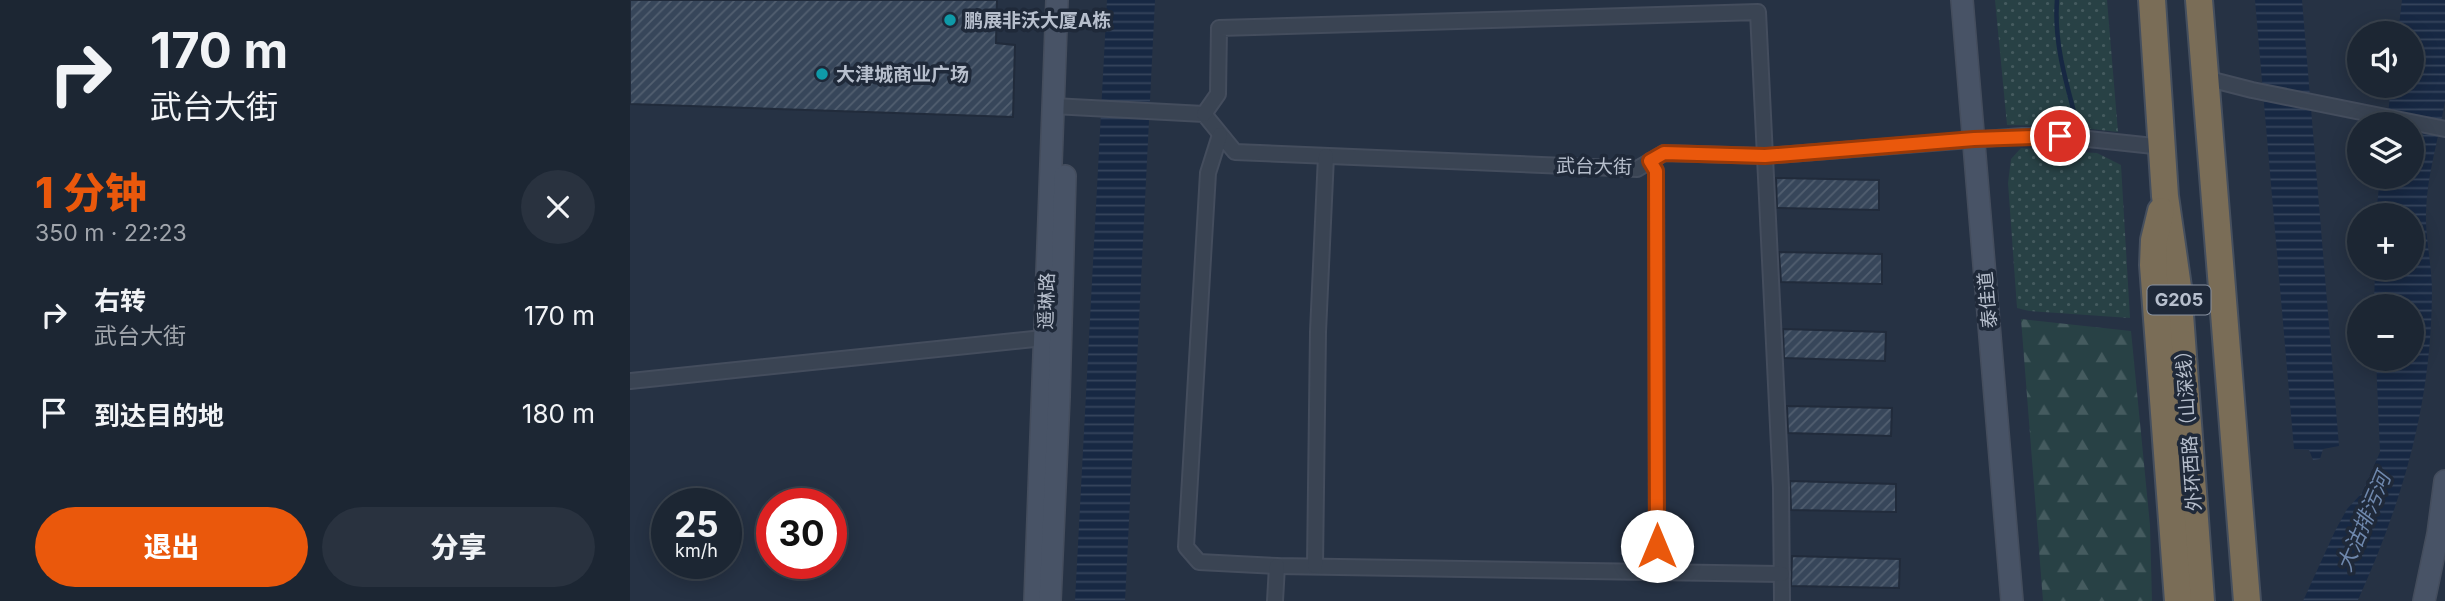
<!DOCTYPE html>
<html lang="zh">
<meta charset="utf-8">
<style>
:root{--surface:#1c2633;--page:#29323f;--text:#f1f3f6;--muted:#a0a5ac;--line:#3a434e;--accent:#ea580c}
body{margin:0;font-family:Inter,"Noto Sans SC",sans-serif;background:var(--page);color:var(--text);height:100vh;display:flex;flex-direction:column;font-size:26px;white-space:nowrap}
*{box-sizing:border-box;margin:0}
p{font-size:23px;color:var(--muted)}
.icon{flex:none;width:38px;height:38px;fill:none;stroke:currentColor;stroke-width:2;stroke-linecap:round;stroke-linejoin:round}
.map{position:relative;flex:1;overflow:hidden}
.drawer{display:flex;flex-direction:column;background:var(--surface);width:630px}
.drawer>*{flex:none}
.banner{background:#1c2633;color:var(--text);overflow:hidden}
.tools{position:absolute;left:1717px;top:21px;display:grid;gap:14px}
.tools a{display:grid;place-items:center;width:77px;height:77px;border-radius:50%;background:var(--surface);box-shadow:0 4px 18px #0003,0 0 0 2px var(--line);font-size:35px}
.speed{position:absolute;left:21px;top:488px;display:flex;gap:14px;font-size:35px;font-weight:700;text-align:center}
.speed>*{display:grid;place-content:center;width:91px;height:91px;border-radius:50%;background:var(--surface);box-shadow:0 4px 18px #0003,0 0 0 2px var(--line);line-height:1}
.speed small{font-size:18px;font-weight:400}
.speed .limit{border:10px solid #d22;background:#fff;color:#111}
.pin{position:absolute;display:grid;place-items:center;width:60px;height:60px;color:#fff;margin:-30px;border:4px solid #fff;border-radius:50%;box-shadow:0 2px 7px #0007}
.me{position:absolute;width:77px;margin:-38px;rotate:0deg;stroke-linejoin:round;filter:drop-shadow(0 0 5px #0008)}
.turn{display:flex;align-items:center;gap:24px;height:147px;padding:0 35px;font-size:32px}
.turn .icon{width:91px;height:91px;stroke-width:2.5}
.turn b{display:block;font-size:49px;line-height:60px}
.round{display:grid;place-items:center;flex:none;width:74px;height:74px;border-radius:37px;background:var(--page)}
.head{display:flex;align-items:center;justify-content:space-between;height:119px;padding:0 35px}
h1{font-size:42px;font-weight:800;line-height:52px;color:var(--accent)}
.button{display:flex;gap:14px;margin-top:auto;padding:14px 35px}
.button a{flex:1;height:80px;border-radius:42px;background:var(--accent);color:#fff;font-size:28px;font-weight:800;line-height:80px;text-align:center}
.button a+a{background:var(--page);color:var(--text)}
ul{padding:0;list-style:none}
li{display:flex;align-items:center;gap:21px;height:98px;padding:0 35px}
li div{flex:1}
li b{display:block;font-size:26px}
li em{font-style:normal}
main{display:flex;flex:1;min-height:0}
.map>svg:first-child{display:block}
.grass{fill:url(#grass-dots)}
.forest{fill:url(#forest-firs)}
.water{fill:url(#water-rules)}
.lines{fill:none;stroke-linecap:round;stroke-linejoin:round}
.stream{stroke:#172843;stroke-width:4.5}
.building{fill:url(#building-hatch);stroke:#212b3b;stroke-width:2}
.street-casing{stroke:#444d5d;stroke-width:18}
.secondary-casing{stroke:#444d5d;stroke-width:24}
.highway-casing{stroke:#454f5e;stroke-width:30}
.street{stroke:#3a4453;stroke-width:14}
.secondary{stroke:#485366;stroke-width:21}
.highway{stroke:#7a6d57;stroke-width:26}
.route-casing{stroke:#983908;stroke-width:18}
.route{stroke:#ea580c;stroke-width:12}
.culture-dot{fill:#0f9aa8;stroke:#1f2939;stroke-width:2.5}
.labels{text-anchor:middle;stroke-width:7;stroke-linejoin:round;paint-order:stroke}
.shield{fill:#1f2939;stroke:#8992a1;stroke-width:2}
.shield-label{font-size:18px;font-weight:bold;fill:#b7bfcd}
.poi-label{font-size:19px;font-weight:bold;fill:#b7bfcd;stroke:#1f2939;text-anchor:start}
.street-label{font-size:19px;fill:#b7bfcd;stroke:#1f2939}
.water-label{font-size:21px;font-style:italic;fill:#6f88ad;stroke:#1f2939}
</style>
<main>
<section class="drawer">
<div class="banner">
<div class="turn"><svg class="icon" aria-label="right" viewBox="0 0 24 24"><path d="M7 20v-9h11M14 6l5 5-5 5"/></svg><div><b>170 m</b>武台大街</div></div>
</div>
<div class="head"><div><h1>1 分钟</h1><p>350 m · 22:23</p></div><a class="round"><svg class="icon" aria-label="close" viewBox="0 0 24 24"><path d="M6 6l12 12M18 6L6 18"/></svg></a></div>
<ul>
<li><svg class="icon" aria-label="right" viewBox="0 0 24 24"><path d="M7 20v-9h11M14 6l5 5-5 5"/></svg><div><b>右转</b><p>武台大街</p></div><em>170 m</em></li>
<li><svg class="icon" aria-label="arrive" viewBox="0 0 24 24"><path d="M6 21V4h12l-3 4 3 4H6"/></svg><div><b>到达目的地</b></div><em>180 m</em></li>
</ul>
<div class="button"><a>退出</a><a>分享</a></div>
</section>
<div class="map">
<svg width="1815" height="601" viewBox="0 0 1815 601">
<defs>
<pattern id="grass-dots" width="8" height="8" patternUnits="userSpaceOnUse" patternTransform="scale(1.75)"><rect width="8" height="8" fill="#284145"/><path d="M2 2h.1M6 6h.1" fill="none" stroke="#455b5f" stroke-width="1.8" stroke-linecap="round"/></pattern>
<pattern id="forest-firs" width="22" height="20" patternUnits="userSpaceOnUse" patternTransform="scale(1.75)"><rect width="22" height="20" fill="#284145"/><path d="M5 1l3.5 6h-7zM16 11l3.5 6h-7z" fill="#455b5f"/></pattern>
<pattern id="water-rules" width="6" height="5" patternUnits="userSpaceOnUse" patternTransform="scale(1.75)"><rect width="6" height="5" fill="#172843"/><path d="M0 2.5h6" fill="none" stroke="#36455d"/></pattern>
<pattern id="building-hatch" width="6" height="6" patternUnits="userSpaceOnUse" patternTransform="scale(1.75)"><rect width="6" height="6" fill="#37465a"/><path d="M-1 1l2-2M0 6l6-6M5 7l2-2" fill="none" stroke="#525f70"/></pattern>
</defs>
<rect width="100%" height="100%" fill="#263244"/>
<g class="grass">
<path d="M 1365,0 L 1477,0 L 1488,132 L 1435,126 L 1377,125 Z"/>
<path d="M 1391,148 L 1467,153 L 1491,165 L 1500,318 L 1399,311 L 1387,308 L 1378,183 L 1381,159 Z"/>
</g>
<path class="forest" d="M 1391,319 L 1501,331 L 1520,525 L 1522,601 L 1413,601 Z"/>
<g class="water">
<path d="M 477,0 L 525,0 L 495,601 L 445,601 Z"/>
<path d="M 1625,0 L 1672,0 L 1709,446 L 1693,449 L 1690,459 L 1683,460 L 1679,450 L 1664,449 Z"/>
<path d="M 1772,0 L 1815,0 C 1815,32 1815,70 1815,101 C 1809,138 1797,174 1796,212 C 1795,238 1802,265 1802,292 C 1801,404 1774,498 1728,600 L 1673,601 L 1705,531 L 1717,509 L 1732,493 L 1750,452 L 1746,359 L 1782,359 L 1782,306 L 1744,306 L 1745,268 L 1782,268 L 1782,215 L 1746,215 L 1750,177 L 1782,177 L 1782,124 L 1757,124 L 1761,86 L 1782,86 L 1782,33 L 1768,33 Z"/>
</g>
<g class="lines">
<path class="stream" d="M 1427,0 C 1424,39 1434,75 1444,112"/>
</g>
<g class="building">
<path d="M 0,0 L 367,0 L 366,43 L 385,45 L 383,117 L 0,104 Z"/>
<path d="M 1146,178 L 1249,180 L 1249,210 L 1147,208 Z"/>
<path d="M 1149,252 L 1252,254 L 1252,284 L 1151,282 Z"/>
<path d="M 1153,329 L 1256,332 L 1255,361 L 1154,358 Z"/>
<path d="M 1157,406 L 1262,408 L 1261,436 L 1158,433 Z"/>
<path d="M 1160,481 L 1266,484 L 1266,512 L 1161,510 Z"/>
<path d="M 1162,556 L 1270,559 L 1269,588 L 1161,586 Z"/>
</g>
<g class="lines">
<g class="street-casing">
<g id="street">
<path d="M 1575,78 L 1622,90 L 1815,129"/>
<path d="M 423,106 L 574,114 L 605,152 L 1007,169 L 1034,153 L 1135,156 L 1392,136 L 1430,136 L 1533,147"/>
<path d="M 574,114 L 588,94 L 589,28 L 1128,12 L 1151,488 L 1152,601"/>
<path d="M 590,135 L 578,173 L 556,547 L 569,562 L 647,566 L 1152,574"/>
<path d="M 1020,161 L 1026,171 L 1027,572"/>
<path d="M 0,381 L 423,337"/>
<path d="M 685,566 L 688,332 L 696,156"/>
<path d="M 645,601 L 647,566"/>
</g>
</g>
<g class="secondary-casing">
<g id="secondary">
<path d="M 1332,0 L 1382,601"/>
<path d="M 405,601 L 427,0"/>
<path d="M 420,601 L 429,397 L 435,176"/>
<path d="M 1794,601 L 1808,534 L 1815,481"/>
</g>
</g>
<g class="highway-casing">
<g id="highway">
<path d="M 1522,0 L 1535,196 L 1548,287 L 1571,601"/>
<path d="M 1569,0 L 1617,601"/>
<path d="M 1531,211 L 1524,240 L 1523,265 L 1548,601"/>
</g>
</g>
<use href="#street" class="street"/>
<use href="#secondary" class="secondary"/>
<use href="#highway" class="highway"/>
</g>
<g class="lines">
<g class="route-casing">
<path id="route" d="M 1027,546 L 1026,171 L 1020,161 L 1034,153 L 1135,156 L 1344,139 L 1430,136"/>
</g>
<use href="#route" class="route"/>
</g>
<g class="culture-dot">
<circle cx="320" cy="20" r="7"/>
<circle cx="192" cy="74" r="7"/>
</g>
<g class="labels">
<rect class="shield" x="1517.5" y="285.5" width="63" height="29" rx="5"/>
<g class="shield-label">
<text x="1549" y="306">G205</text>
</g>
<g class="poi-label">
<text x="334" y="27">鹏展非沃大厦A栋</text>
<text x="206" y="81">大津城商业广场</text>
</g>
<g class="street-label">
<text transform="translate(964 166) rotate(1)" y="7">武台大街</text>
<text transform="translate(1357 300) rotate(-95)" y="7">泰佳道</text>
<text transform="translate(416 301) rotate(-88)" y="7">遥琳路</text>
<text transform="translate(1558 426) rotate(-94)" y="7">外环西路（山深线）</text>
</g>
<g class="water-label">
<text transform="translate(1734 522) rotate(-67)" y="7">大沽排污河</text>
</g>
</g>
</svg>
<div class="tools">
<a><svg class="icon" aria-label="sound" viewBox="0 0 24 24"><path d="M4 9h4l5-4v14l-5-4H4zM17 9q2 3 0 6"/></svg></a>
<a><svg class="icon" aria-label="layers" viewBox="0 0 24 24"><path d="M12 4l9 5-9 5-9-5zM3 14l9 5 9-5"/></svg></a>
<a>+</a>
<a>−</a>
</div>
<div class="speed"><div>25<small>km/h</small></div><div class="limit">30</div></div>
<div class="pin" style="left:1430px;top:136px;background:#d93025"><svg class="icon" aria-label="arrive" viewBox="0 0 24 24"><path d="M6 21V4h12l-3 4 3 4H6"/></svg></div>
<svg class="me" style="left:1027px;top:546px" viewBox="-20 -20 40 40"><circle r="19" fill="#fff"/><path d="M0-13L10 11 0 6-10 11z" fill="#ea580c"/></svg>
</div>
</main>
